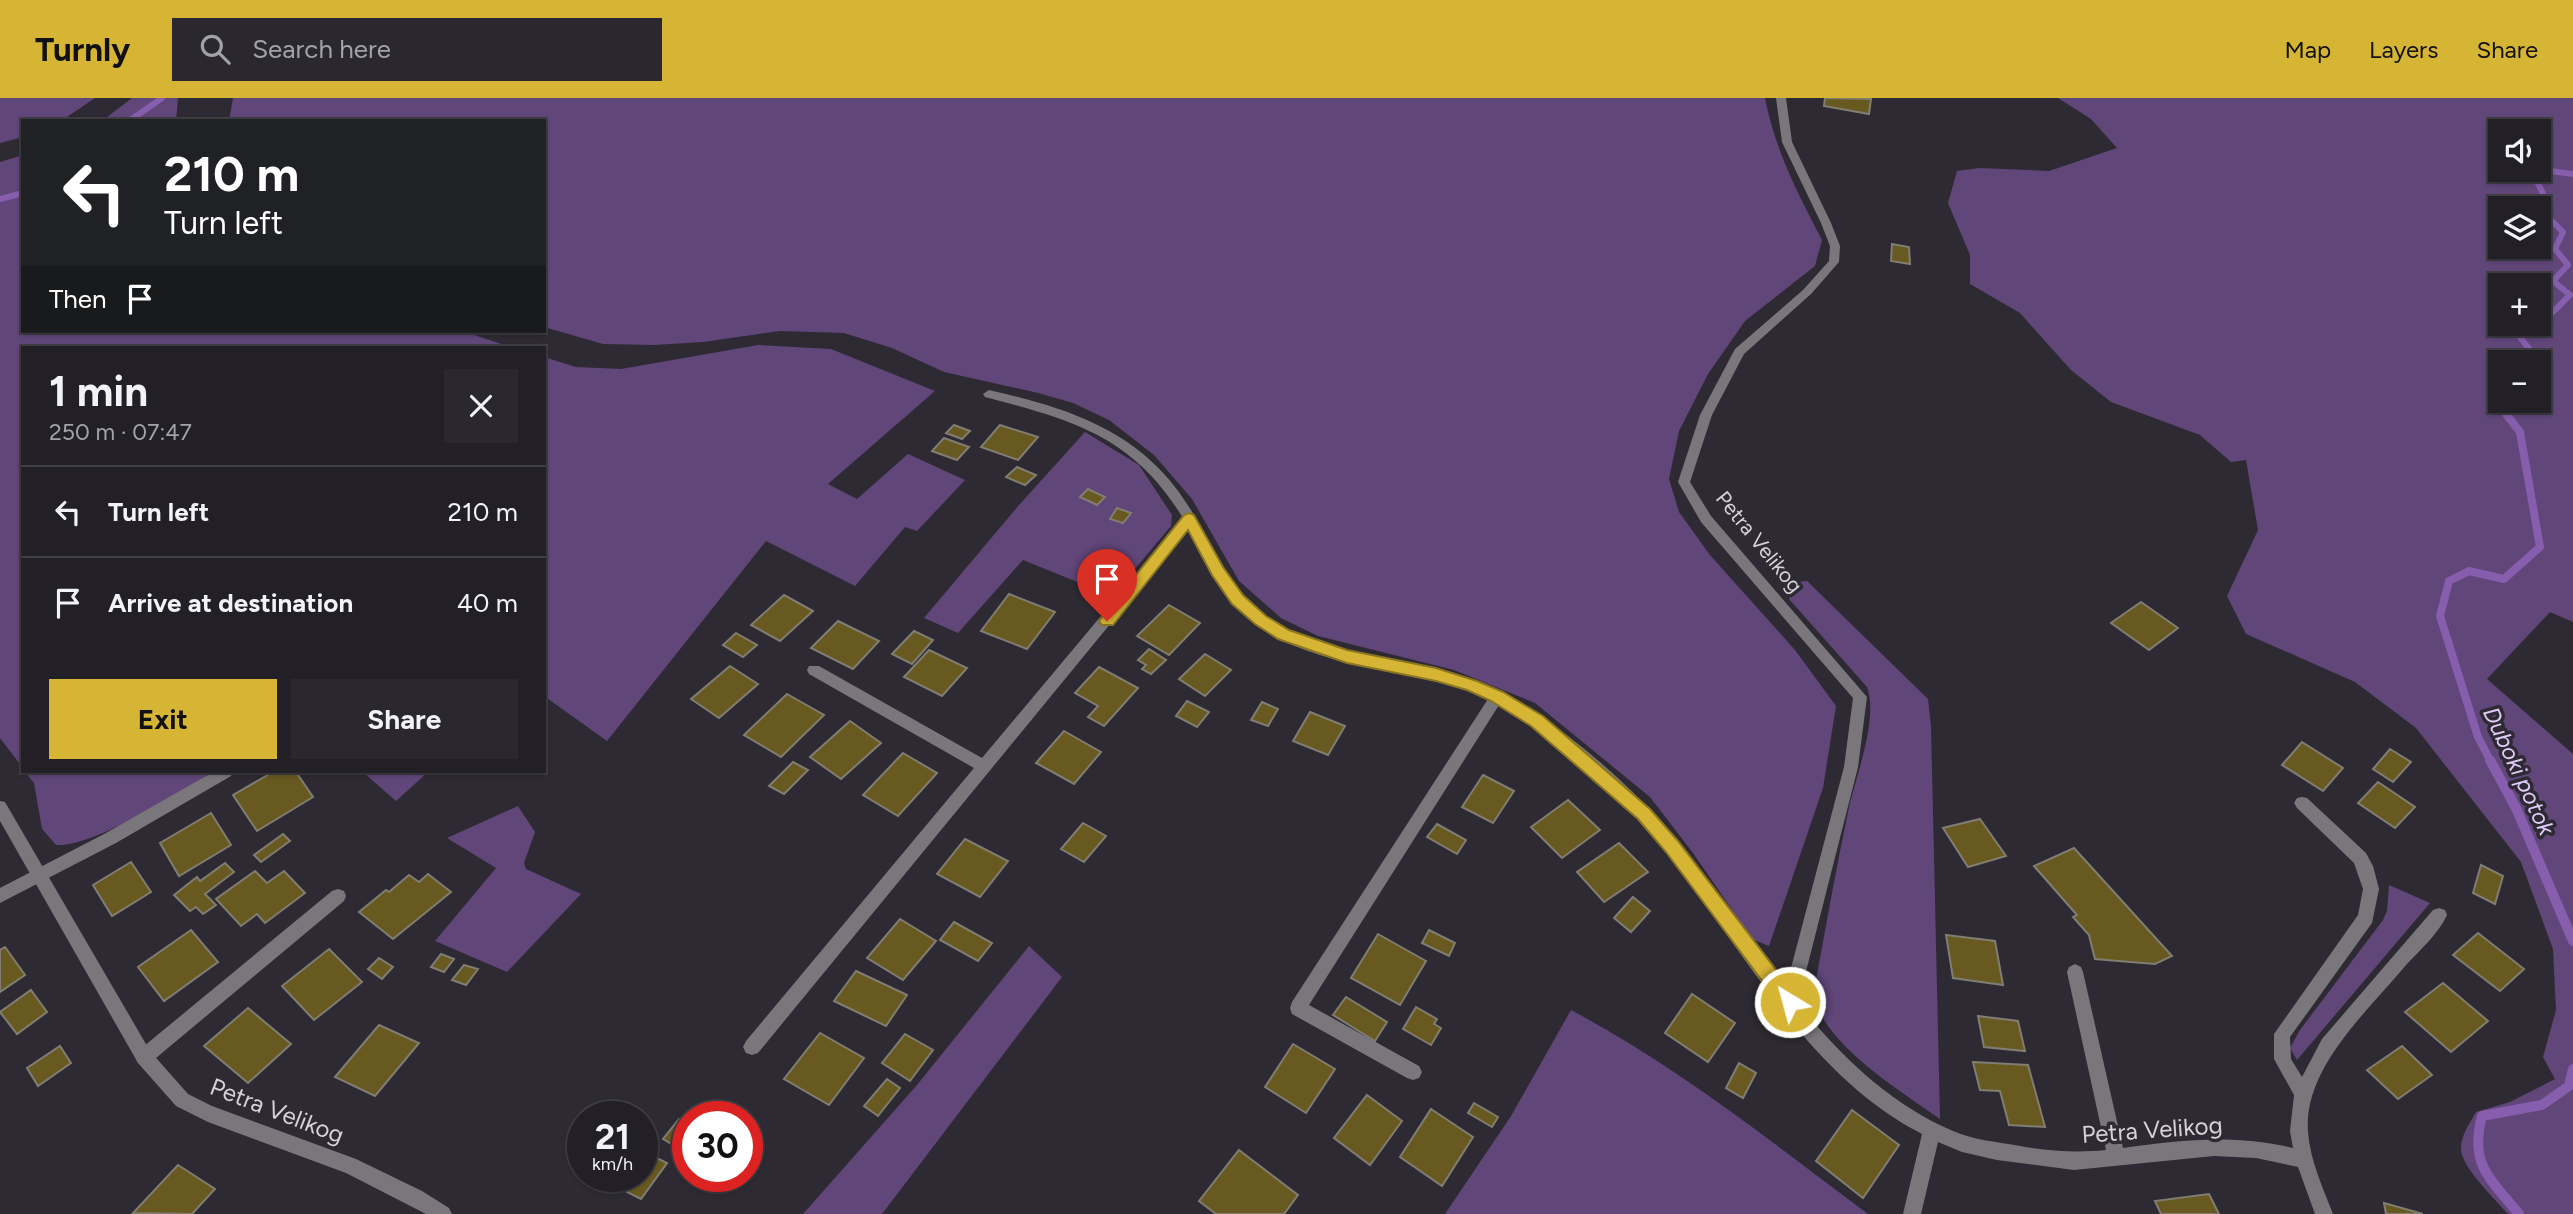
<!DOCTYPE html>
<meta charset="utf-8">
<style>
:root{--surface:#222026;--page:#2a282e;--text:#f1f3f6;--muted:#a2a3a7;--line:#3f3e43;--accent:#d6b534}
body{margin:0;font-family:Figtree,sans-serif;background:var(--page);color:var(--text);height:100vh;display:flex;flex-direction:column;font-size:26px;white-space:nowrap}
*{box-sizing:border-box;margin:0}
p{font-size:23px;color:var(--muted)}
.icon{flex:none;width:38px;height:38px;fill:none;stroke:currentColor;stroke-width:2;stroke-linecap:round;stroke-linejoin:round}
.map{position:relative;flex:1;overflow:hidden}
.panel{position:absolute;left:21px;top:248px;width:525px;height:427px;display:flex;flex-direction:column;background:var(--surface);border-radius:0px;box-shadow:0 2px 5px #0004,0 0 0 2px var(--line)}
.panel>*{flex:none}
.hud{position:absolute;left:21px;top:21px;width:525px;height:214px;border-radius:0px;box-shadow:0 2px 5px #0004,0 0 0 2px var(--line);background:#202124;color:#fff;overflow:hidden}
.tools{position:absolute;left:2488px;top:21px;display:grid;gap:14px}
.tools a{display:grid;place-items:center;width:63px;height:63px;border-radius:0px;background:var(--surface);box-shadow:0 2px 5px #0004,0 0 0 2px var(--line);font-size:35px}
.speed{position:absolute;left:567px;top:1003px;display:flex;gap:14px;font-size:35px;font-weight:700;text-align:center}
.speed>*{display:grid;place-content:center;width:91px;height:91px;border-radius:50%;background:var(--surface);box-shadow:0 2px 5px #0004,0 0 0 2px var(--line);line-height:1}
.speed small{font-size:18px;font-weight:400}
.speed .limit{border:10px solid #d22;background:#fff;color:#111}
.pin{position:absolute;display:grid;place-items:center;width:60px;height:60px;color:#fff;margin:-72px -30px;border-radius:50% 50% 50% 0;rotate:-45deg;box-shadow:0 0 7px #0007}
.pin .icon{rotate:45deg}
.me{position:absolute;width:77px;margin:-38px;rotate:323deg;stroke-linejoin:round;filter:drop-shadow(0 0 5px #0008)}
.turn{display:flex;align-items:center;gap:24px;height:147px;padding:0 28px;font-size:32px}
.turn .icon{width:91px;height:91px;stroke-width:2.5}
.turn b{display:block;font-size:49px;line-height:60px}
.then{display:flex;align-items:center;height:66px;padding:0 28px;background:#0003;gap:14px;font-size:26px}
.round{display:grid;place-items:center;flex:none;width:74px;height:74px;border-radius:0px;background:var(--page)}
.summary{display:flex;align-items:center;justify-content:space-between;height:119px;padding:0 28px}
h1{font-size:42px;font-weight:700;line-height:52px}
.primary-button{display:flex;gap:14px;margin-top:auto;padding:14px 28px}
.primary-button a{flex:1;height:80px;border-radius:0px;background:var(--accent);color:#111;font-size:28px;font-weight:700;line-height:80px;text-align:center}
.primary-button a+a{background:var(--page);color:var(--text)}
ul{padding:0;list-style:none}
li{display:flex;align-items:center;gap:21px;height:91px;padding:0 28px;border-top:2px solid var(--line)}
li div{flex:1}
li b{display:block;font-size:26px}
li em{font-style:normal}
header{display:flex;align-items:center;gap:42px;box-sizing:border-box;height:98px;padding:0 35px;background:var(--accent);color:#111}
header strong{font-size:33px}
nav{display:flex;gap:38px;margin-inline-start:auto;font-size:24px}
.search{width:490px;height:63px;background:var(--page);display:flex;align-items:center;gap:18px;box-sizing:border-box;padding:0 24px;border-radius:0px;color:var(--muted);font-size:26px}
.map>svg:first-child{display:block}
.green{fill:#604679;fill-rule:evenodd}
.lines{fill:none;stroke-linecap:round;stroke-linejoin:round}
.stream-far2{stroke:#875dae;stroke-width:6}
.stream-far1{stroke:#875dae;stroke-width:8}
.stream{stroke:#875dae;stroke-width:10}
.building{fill:#685921;stroke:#807d72;stroke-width:2}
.minor{fill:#79777c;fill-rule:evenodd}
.tertiary{fill:#79777c;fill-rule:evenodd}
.route{fill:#d6b534;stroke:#8b7622;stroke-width:2}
.labels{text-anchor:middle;stroke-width:7;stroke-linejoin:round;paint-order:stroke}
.street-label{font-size:21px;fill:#d5d3d8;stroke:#2e2a33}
.water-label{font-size:23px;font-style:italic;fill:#e0ccf7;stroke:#2e2a33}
.near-street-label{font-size:24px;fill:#d5d3d8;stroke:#2e2a33}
</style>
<header>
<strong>Turnly</strong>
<div class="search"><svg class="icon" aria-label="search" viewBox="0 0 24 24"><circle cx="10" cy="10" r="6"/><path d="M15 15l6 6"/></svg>Search here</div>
<nav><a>Map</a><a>Layers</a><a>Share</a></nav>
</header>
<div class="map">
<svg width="2573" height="1116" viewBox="0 0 2573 1116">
<rect width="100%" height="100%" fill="#2e2a33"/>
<g class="green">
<path d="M 0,0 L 95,0 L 61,23 L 23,23 L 23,39 L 0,45 Z"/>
<path d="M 132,0 L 178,0 L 176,23 L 102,23 Z"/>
<path d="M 233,0 L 1765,0 C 1775,52 1798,96 1822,142 L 1815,168 L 1745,223 L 1708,276 L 1679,333 L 1669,381 L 1679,414 L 1710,457 L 1795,552 L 1836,608 L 1823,690 L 1769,848 L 1752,841 L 1693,755 L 1650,699 L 1535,605 L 1454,572 L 1318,538 L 1281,520 L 1239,483 L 1192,401 L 1154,357 L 1109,322 L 1073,305 L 1038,295 L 944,274 L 892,250 L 844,235 L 780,233 L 703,244 L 654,247 L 603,246 L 544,229 L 544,23 L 229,23 Z"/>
<path d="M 2058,0 L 2573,0 L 2573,524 L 2550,514 L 2487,581 L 2573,656 L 2573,1116 L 2508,1116 C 2496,1102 2460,1068 2461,1050 C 2461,1037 2470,1025 2476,1014 L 2510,1004 L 2555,981 L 2543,959 L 2556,912 L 2553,851 L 2521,764 L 2416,630 L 2355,584 L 2246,536 L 2227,498 L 2258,432 L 2246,362 L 2231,364 L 2200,337 L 2111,304 L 2071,272 L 2020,215 L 1970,186 L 1970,157 L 1948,105 L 1957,73 L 1979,70 L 2049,73 L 2117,50 L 2091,21 ZM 2501,33 L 2539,33 L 2539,72 L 2501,72 ZM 2501,110 L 2539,110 L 2539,149 L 2501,149 ZM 2501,187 L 2539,187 L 2539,226 L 2501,226 ZM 2501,264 L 2539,264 L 2539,303 L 2501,303 Z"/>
<path d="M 23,57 L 23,233 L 462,233 L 514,250 L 23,250 L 23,670 L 0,640 L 0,64 Z"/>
<path d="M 758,247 L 831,251 L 935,293 L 828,386 L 857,401 L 908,356 L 965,382 L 917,433 L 905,429 L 855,488 L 766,443 L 607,643 L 544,598 L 544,259 L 576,269 L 621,271 Z"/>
<path d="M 1085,334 L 1139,367 L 1172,417 L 1171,428 L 1112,498 L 1023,462 L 958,535 L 924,520 L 1019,407 Z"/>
<path d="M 1807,483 L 1928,601 L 1931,628 L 1940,1021 C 1898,991 1829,950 1813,899 C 1824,838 1835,776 1848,714 C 1855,680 1879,621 1867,589 L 1789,501 L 1797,484 Z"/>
<path d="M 25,674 L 212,674 C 179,695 92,750 56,747 L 42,731 L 34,685 Z"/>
<path d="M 363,674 L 428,674 L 396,703 Z"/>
<path d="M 518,708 L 535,734 L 524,765 L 526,771 L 581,796 L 507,874 L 435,843 L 496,770 L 447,740 Z"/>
<path d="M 2389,787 L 2430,805 L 2297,962 L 2290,950 L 2300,932 L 2383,822 L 2387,813 Z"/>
<path d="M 1029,848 L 1062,879 L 882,1116 L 803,1116 L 917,987 Z"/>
<path d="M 1571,912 C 1678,969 1772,1044 1868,1116 L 1445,1116 L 1511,1018 Z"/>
</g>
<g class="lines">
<g class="stream-far2">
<path d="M 129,23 L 162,0"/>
<path d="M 0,101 L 23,95"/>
<path d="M 2539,222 C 2553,217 2559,207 2570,197 L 2553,183 L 2568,167 L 2555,151 L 2563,134 L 2541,112 L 2546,102 L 2535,79 L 2543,72 L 2573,76"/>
<path d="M 2530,226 L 2519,238 L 2535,258 L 2530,264"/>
</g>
<path class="stream-far1" d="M 2491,664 L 2478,639 L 2440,518 L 2449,483 L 2469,473 L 2504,481 L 2540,449 L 2520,334 L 2506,316 L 2512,303"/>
<g class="stream">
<path d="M 2490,662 L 2516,710 L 2573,843"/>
<path d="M 2519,1116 C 2490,1080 2469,1067 2482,1018 L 2542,1007 L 2569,988 L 2573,971"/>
</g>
</g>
<g class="building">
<path d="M 1825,0 L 1871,1 L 1869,16 L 1824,8 Z"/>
<path d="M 1892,146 L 1909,149 L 1910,166 L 1891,163 Z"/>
<path d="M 954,327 L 970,333 L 962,341 L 946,335 Z"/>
<path d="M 1000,327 L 1038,339 L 1018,362 L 981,349 Z"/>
<path d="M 944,340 L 969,349 L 957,362 L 932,353 Z"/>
<path d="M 1017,369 L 1036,377 L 1025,387 L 1006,379 Z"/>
<path d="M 1088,391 L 1105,399 L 1097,407 L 1080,399 Z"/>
<path d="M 1117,410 L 1131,415 L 1123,425 L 1110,421 Z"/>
<path d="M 1009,496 L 1055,514 L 1027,551 L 981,533 Z"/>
<path d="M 784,497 L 813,513 L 780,543 L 751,527 Z"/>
<path d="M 2141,504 L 2178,530 L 2149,552 L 2111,525 Z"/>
<path d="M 1169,507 L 1200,525 L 1169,557 L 1137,538 Z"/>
<path d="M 838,523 L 879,543 L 853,571 L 811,550 Z"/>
<path d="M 914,533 L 933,542 L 912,566 L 892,556 Z"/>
<path d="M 736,535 L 757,547 L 743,559 L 723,547 Z"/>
<path d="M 1149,551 L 1166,562 L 1151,576 L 1142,571 L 1146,567 L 1138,562 Z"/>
<path d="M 929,552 L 967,570 L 942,598 L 904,579 Z"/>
<path d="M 1205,556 L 1231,572 L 1205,598 L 1179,581 Z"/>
<path d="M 730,568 L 758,586 L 719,620 L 691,601 Z"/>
<path d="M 1099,569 L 1138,590 L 1104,628 L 1088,619 L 1098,608 L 1075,595 Z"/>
<path d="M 787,596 L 824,617 L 781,659 L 744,637 Z"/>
<path d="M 1187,603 L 1209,614 L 1197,629 L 1176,618 Z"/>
<path d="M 1262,604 L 1278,611 L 1268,628 L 1251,622 Z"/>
<path d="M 1310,614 L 1345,628 L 1328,657 L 1293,643 Z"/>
<path d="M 850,623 L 881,645 L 841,681 L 810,659 Z"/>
<path d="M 1064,633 L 1101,654 L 1074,686 L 1036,665 Z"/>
<path d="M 2302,644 L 2343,670 L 2323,693 L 2282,667 Z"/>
<path d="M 2390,651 L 2411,664 L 2393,684 L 2373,671 Z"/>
<path d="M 903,655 L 937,675 L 898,718 L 863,697 Z"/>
<path d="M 793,664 L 808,672 L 784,696 L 769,688 Z"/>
<path d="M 273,674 L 296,674 L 313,699 L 257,733 L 233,697 Z"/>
<path d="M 1483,677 L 1514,693 L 1493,725 L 1462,709 Z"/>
<path d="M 2378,684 L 2415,709 L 2395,730 L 2358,705 Z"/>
<path d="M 1568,702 L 1600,732 L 1562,760 L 1531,729 Z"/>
<path d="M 211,715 L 231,747 L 179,778 L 160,745 Z"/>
<path d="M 1980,721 L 2006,758 L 1968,769 L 1943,730 Z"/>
<path d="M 1083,725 L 1106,738 L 1084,764 L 1061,751 Z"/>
<path d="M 1437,726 L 1466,742 L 1457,756 L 1427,739 Z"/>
<path d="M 283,736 L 290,743 L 261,764 L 254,757 Z"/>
<path d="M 965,741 L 1008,763 L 980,799 L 937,776 Z"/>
<path d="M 1619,745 L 1648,774 L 1604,804 L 1577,774 Z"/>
<path d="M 2074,750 L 2172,858 L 2155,866 L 2095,861 L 2089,837 L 2073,819 L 2077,817 L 2034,768 Z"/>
<path d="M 131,764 L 151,794 L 112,818 L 93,787 Z"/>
<path d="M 225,765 L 234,774 L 205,796 L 216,807 L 203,816 L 196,809 L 190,813 L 174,797 L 197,779 L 200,783 Z"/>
<path d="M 2481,767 L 2503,778 L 2495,806 L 2473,795 Z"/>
<path d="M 255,773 L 267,785 L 284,773 L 305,795 L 265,825 L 257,816 L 241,828 L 216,801 Z"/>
<path d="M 428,776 L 451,794 L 393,841 L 359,814 L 386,792 L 389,794 L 409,777 L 419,784 Z"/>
<path d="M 1633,799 L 1650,813 L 1631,834 L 1614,820 Z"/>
<path d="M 900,821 L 936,843 L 903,882 L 867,860 Z"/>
<path d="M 954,824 L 992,845 L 978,863 L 940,842 Z"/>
<path d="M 191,832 L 218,864 L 164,903 L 138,869 Z"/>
<path d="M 1429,832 L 1455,845 L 1449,858 L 1422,845 Z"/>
<path d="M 2478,835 L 2524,871 L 2500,893 L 2453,857 Z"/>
<path d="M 1378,836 L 1426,863 L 1400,907 L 1351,880 Z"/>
<path d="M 1946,837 L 1995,843 L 2003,887 L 1953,880 Z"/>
<path d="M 5,849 L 25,877 L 0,894 L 0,852 Z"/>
<path d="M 329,851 L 362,884 L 314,922 L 282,888 Z"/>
<path d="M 441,856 L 454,861 L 444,874 L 431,869 Z"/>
<path d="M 379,860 L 393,869 L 382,881 L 368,871 Z"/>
<path d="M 464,867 L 478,871 L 466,887 L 452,882 Z"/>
<path d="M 856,873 L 907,897 L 886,928 L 834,903 Z"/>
<path d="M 2443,885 L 2488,923 L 2451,954 L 2405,914 Z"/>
<path d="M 31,892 L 47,914 L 17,936 L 0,914 Z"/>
<path d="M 1692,896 L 1735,925 L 1708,964 L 1665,935 Z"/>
<path d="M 1346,899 L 1387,924 L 1375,943 L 1333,917 Z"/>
<path d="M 1416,909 L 1437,921 L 1434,926 L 1441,930 L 1431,947 L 1403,931 Z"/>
<path d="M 248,910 L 291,946 L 248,985 L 204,948 Z"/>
<path d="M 1978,918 L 2018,923 L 2025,953 L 1984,949 Z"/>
<path d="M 379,927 L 419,945 L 375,998 L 335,979 Z"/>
<path d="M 820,935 L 864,960 L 829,1007 L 784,981 Z"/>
<path d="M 905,936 L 933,952 L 910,983 L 882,965 Z"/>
<path d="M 1293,946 L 1335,971 L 1306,1015 L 1265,989 Z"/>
<path d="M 60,948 L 71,965 L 38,988 L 27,970 Z"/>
<path d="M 2402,948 L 2432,977 L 2398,1001 L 2367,972 Z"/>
<path d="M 1973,964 L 2028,967 L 2045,1029 L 2009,1027 L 2000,993 L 1980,992 Z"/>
<path d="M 1739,965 L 1756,975 L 1743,1000 L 1726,990 Z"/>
<path d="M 887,981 L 900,990 L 878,1018 L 864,1008 Z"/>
<path d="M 1367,997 L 1402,1023 L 1370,1067 L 1334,1040 Z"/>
<path d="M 1474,1005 L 1498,1019 L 1492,1029 L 1468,1015 Z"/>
<path d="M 1431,1011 L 1473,1039 L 1442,1088 L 1400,1059 Z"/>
<path d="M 1852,1012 L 1899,1047 L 1863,1100 L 1816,1063 Z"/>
<path d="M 679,1021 L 688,1027 L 687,1055 L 663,1041 Z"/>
<path d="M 1239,1052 L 1298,1097 L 1284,1116 L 1216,1116 L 1199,1103 Z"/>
<path d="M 653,1058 L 667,1065 L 641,1101 L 627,1094 L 639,1078 L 642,1078 L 642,1073 Z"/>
<path d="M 178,1067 L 215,1091 L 192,1116 L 133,1115 Z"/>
<path d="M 2209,1096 L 2219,1116 L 2161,1116 L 2155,1103 Z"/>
<path d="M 2384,1105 L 2423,1116 L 2386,1116 Z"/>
</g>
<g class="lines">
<g class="minor">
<path d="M 1776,0 L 1786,0 L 1792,44 L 1831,125 L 1840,148 L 1839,164 L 1811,196 L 1744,256 L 1712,317 L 1690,384 L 1711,418 L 1867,599 L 1858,669 L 1798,905 C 1839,957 1891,1007 1953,1033 C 1973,1042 1998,1044 2020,1048 C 2049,1053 2076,1055 2106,1052 L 2067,874 L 2069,869 L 2075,866 L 2081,869 L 2083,874 L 2123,1050 C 2181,1042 2235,1036 2293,1050 L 2290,1033 L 2294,997 L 2274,961 L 2274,936 L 2358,817 L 2363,791 L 2354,765 L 2297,710 L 2294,705 L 2297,700 L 2302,699 L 2307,700 L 2366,755 L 2373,768 L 2379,791 L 2372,825 L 2290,939 L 2291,961 L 2302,979 L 2322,941 L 2433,812 L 2439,810 L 2445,812 L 2447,817 C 2439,835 2420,852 2406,867 C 2368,913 2303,970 2308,1034 C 2310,1062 2323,1090 2333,1116 L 2315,1116 L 2298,1069 L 2256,1060 L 2214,1058 L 2074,1072 L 1997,1062 L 1962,1054 L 1938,1044 L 1921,1116 L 1903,1116 L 1922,1036 C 1807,977 1744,852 1667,754 C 1622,696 1563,642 1499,607 L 1309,907 L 1419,968 L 1422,974 L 1419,980 L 1413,982 L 1407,980 L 1292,916 L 1290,910 L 1292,904 L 1488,601 C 1409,563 1305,578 1240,511 C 1218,488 1204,458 1189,430 L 758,955 L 752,957 L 746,955 L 743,949 L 746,943 L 974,670 L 809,576 L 807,572 L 809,568 L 819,568 L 982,660 L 1183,420 C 1133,338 1072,322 985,299 L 983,296 L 989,292 C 1073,311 1145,335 1191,412 C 1213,448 1229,489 1263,516 C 1323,564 1408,558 1478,584 C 1511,597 1540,616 1568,638 C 1603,665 1636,695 1665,728 C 1708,779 1744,836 1786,889 L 1844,669 L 1853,600 L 1701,424 L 1678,384 L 1700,317 L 1735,251 L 1803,192 L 1829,163 L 1830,148 L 1821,125 L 1782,44 Z"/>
<path d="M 213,674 L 233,674 L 231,678 L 116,745 L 0,805 L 0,790 L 106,735 Z"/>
<path d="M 338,791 L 344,793 L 346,798 L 344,803 L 150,965 L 144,967 L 138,965 L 135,959 L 138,953 L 332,793 Z"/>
</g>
<path class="tertiary" d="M 0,703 L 5,704 L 150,953 L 188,996 L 212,1008 L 356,1061 L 422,1093 L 449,1110 L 452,1116 L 426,1116 L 346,1075 L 208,1024 L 176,1008 L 138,965 L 0,723 Z"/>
</g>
<path class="route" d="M 1189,415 L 1194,417 L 1223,469 L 1243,497 L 1266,518 L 1289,532 L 1347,552 L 1436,570 L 1477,583 L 1503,594 L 1543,618 L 1650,711 L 1678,743 L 1796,898 L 1799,904 L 1796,911 L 1790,913 L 1783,911 L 1666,754 L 1638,721 L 1531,628 L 1491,603 L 1467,592 L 1436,583 L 1347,565 L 1278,541 L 1255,526 L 1232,506 L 1212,477 L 1188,432 L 1113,527 L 1102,527 L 1099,523 L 1102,519 L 1184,417 Z"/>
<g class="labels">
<g class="street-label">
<text transform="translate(1759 444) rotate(51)" y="7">Petra Velikog</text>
</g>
<g class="water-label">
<text transform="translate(2519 673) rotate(65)" y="8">Duboki potok</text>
</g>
<g class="near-street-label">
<text transform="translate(277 1013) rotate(21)" y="8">Petra Velikog</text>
<text transform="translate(2152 1032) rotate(-4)" y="8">Petra Velikog</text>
</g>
</g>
</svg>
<div class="tools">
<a><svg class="icon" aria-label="sound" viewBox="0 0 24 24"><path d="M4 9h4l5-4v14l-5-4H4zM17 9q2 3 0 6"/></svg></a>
<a><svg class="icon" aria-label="layers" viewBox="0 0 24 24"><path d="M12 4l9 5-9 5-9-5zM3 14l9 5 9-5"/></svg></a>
<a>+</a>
<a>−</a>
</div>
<div class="speed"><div>21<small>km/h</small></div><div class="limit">30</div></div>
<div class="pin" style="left:1107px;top:523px;background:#d93025"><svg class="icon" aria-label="arrive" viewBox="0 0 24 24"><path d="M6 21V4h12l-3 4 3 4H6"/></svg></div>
<svg class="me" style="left:1790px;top:904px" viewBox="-20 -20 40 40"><circle r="17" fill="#d6b534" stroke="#fff" stroke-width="3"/><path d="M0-11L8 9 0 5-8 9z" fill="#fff"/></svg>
<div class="hud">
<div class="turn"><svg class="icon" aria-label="left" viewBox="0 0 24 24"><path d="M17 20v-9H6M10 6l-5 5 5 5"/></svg><div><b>210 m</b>Turn left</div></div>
<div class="then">Then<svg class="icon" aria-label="arrive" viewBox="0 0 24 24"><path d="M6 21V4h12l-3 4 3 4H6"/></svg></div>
</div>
<section class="panel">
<div class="summary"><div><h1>1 min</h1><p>250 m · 07:47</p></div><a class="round"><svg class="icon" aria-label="close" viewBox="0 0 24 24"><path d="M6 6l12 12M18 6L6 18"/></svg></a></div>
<ul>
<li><svg class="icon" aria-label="left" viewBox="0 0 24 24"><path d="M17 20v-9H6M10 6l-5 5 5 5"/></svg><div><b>Turn left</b></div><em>210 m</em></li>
<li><svg class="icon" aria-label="arrive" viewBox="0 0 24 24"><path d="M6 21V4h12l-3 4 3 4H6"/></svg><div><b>Arrive at destination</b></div><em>40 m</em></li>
</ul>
<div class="primary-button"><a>Exit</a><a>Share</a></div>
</section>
</div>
